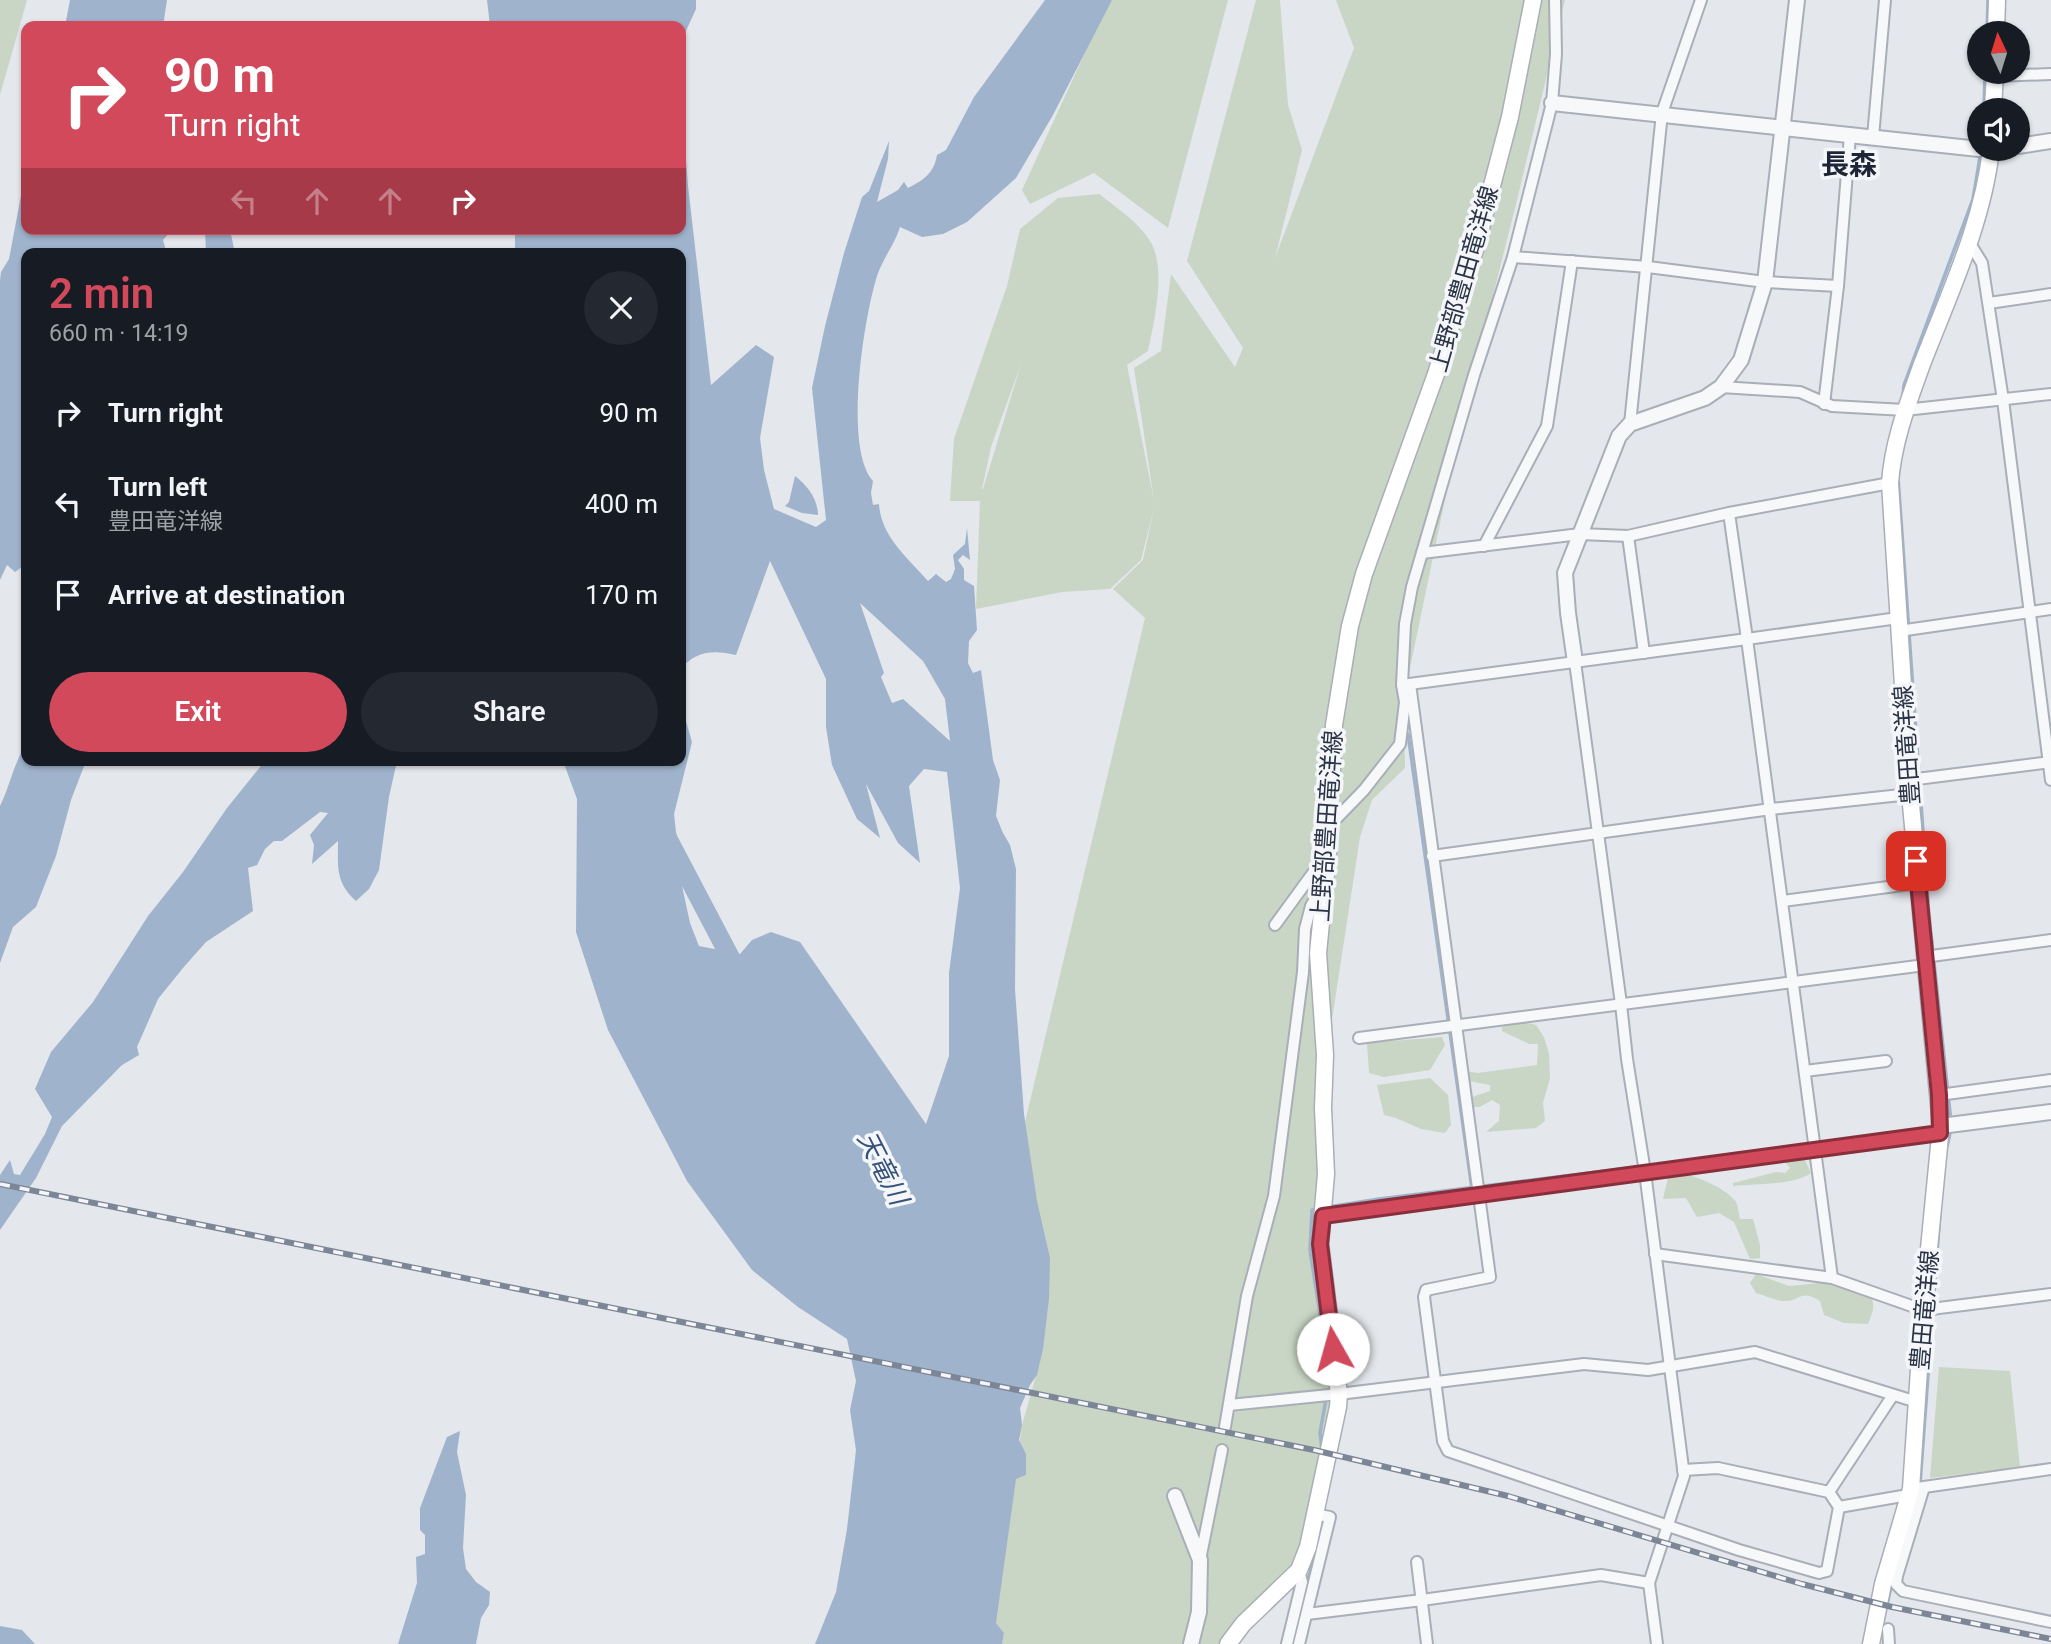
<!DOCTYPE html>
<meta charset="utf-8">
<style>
:root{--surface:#171b24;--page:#242831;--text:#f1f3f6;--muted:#9ea1a6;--accent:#d1495b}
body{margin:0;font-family:Roboto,"Noto Sans JP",sans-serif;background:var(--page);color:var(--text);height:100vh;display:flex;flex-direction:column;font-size:26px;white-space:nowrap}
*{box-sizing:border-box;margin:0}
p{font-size:23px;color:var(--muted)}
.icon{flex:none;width:38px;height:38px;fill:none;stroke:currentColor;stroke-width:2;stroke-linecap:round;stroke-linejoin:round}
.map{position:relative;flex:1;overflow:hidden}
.sheet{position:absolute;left:21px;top:248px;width:665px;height:518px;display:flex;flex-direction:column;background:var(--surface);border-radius:14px;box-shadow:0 2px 5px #0004}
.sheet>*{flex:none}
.hud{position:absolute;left:21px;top:21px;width:665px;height:214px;border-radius:14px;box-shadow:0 2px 5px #0004;background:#d1495b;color:#fff;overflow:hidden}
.needle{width:46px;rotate:356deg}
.buttons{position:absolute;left:1967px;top:21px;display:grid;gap:14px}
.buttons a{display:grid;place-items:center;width:63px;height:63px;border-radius:50%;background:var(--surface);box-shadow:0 2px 5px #0004;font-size:35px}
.pin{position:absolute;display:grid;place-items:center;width:60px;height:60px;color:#fff;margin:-30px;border-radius:14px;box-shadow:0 4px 10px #0006}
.me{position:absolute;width:77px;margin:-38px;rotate:353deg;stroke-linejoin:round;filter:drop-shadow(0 0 5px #0008)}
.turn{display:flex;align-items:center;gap:24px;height:147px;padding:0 28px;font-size:32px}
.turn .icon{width:91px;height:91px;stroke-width:2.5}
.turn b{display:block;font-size:49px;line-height:60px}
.lanes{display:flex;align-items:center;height:66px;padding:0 28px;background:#0003;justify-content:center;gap:35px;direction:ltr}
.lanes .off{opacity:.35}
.round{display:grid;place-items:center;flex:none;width:74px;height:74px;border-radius:37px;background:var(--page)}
.summary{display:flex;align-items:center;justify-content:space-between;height:119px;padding:0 28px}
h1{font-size:42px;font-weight:600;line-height:52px;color:var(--accent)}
.cta{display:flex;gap:14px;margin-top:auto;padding:14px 28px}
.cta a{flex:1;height:80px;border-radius:42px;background:var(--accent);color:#fff;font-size:28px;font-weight:600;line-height:80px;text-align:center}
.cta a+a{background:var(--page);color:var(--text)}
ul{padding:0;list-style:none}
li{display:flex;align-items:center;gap:21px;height:91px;padding:0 28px}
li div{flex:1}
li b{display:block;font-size:26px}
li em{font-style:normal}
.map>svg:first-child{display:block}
.green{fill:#c9d6c5;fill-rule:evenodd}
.water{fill:#9fb4cc;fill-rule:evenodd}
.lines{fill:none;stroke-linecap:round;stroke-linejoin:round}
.stream{stroke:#9fb4cc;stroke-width:3.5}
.river{stroke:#9fb4cc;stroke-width:19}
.minor-casing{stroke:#a9aeb7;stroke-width:14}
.tertiary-casing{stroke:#a9aeb7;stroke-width:18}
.secondary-casing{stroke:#a9aeb7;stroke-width:19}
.minor{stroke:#f7f8fa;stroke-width:10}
.tertiary{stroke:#f7f8fa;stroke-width:14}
.secondary{stroke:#fff;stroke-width:16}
.rail-casing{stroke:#7d8696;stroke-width:6}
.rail{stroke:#f4f6f9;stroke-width:3.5;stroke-dasharray:10;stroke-linecap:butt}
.route-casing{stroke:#882f3b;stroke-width:18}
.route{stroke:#d1495b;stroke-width:12}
.labels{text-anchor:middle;stroke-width:7;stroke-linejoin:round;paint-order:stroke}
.street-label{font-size:24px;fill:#2b3445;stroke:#f4f6f9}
.water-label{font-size:26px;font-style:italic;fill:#34527a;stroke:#f4f6f9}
.quarter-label{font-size:28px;font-weight:bold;fill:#1d2536;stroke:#f4f6f9}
</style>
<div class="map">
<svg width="2051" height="1644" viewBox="0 0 2051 1644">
<rect width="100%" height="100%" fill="#e4e7ec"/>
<g class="green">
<path d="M 0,0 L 27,0 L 0,95 Z"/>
<path d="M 1109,0 L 1228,0 L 1168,228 L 1094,173 L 1030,204 L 1022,190 Z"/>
<path d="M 1256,0 L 1280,0 L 1288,105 L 1302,150 L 1275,258 L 1354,48 L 1336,0 L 1565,0 L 1517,200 L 1460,427 L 1404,697 L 1405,768 L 1372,800 L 1360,837 L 1325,1065 L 1322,1254 L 1336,1419 L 1295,1575 L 1230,1644 L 1002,1644 L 1004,1633 L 995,1623 L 1022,1425 L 1040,1362 L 1025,1122 L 1145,618 L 1113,589 L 1143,560 L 1154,508 L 1141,560 L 1110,589 L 1062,592 L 976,609 L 980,501 L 950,501 L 954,439 L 1007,286 L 1020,229 L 1058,198 L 1099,194 C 1116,207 1135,220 1148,238 C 1168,264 1154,322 1148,351 L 1127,365 L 1154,500 L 1134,368 L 1161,351 L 1171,274 L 1235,367 L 1243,348 L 1187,261 ZM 1021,364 L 983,489 L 982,489 L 991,447 Z"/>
<path d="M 1524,1022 L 1536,1025 L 1544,1037 L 1549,1054 L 1550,1078 L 1543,1103 L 1545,1121 L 1536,1128 L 1486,1132 L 1499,1121 L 1500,1105 L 1492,1100 L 1480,1107 L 1470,1107 L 1469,1098 L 1490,1091 L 1490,1085 L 1469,1081 L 1466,1071 L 1478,1073 L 1537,1065 L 1538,1044 L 1529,1044 L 1502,1031 L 1502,1027 Z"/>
<path d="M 1442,1037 L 1445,1045 L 1430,1070 L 1384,1077 L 1369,1073 L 1367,1043 Z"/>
<path d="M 1430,1078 L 1448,1095 L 1451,1125 L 1445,1133 L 1421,1129 L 1396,1118 L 1384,1115 L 1377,1085 Z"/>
<path d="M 1792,1158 L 1804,1158 L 1811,1173 C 1795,1185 1754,1184 1733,1186 L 1733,1183 L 1776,1172 L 1785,1173 L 1790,1168 L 1785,1162 Z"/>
<path d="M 1670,1169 C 1688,1174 1724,1185 1736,1202 C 1738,1206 1739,1214 1740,1219 L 1753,1219 L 1760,1245 L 1760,1258 L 1750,1259 L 1734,1222 L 1719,1213 L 1697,1217 L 1686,1198 L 1663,1199 Z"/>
<path d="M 1756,1274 L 1789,1286 L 1830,1282 L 1868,1291 C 1876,1304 1874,1310 1868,1324 L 1844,1323 L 1824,1315 L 1820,1301 C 1801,1289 1801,1300 1786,1301 C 1777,1302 1765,1295 1756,1293 L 1750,1283 Z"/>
<path d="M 1939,1367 L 2010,1371 L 2020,1467 L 1930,1478 Z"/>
</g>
<g class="water">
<path d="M 70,0 L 167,0 L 163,26 L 65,26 Z"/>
<path d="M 487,0 L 696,0 L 696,9 L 685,33 L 684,134 L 688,186 L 711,385 L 756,345 L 774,357 L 760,438 L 764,470 L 774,509 L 816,527 L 826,520 L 812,388 L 825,326 L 844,253 L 862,197 L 869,191 L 889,141 L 888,159 L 877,202 L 898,190 L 904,182 L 908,188 C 924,180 934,173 937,155 L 946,150 L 974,97 L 1045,0 L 1112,0 L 1053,115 L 1016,178 L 967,222 L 943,234 L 922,237 L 900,227 C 895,244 883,258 877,276 C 864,317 843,448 873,481 L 871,493 L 873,505 L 879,504 C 881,537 908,558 928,581 L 936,574 L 946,582 L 951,579 L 955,569 L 953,555 L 965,544 L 967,528 L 970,560 L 963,555 L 958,560 L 964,569 L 964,580 L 974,586 L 977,630 L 969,641 L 968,663 L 973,673 L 981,670 L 993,760 L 1000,780 L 996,816 L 1003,833 L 1010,845 L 1016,869 L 1015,989 L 1024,1114 L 1037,1201 L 1050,1258 L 1049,1299 L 1043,1349 L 1037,1375 L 1030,1385 L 1020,1408 L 1022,1425 L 1019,1440 L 1026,1454 L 1026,1475 L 1016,1479 L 996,1623 L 1004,1633 L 1002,1644 L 815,1644 L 836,1592 L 847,1529 L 856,1450 L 850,1410 L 856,1381 L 847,1339 L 798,1307 L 752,1270 L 687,1181 L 608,1030 L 576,932 L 577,799 L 563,761 L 681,761 L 681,704 L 692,742 L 674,814 L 682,886 L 690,923 L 699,946 L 740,954 L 752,940 L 771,932 L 800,942 L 926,1124 L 949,1056 L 949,973 L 960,888 L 947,772 L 924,769 L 909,786 L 920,863 L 898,843 L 866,784 L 880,838 L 857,819 L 832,765 L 826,727 L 826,679 L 770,561 L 736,655 C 722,652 708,650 695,657 C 689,660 688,663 681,665 L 681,254 L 515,254 L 515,229 L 681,229 L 681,26 L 490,26 ZM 860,603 L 923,661 L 945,699 L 950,741 L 903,699 L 892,703 L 881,677 L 884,673 Z"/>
<path d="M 26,169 L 26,229 L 168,229 L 169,233 L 163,240 L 167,254 L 26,254 L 26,564 L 15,572 L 7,565 L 0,580 L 0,280 L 1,272 L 9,259 Z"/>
<path d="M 205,229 L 230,229 L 235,254 L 206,254 Z"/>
<path d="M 795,476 C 807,485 818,499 818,515 L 802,513 L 785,506 L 789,502 Z"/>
<path d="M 26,745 L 26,761 L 86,761 L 71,800 L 56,856 L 36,907 L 13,927 L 0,963 L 0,806 C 10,786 14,762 26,745 Z"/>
<path d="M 397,761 L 389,797 L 379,870 L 369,889 L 356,901 C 335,882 338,866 338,841 L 312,864 L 314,845 L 310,835 L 328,813 L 320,812 L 282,841 L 274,841 L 265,849 L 257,865 L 248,868 L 253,911 L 206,942 L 183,968 L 158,999 L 137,1047 L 139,1055 L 122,1065 L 62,1126 L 36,1178 L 0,1230 L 0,1175 L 10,1160 L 14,1174 L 20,1175 L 45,1134 L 52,1117 L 35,1089 L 51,1052 L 93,1002 L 148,916 L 183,872 L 227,808 L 264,762 Z"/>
<path d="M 460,1431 L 457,1452 L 466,1495 L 463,1548 L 466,1569 L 476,1582 L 490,1592 L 489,1605 L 481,1618 L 476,1644 L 398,1644 L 417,1583 L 416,1557 L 425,1554 L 425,1535 L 420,1530 L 420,1508 L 447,1437 Z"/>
<path d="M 0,1626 L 22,1630 L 35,1644 L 0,1644 Z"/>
</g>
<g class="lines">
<g class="stream">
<path d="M 1987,33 L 1988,0"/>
<path d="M 1984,110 L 1985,72"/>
<path d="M 1903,396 L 1904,385 L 1973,199 L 1981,151"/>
<path d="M 1898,477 L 1928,902"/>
<path d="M 1408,734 L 1472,1189"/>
<path d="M 1931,934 L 1951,1122"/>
<path d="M 1947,1146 L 1951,1129"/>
<path d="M 1328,1207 L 1379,1199 L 1751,1153"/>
<path d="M 1317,1209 L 1312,1210 L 1310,1250 L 1327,1360"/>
<path d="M 1322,1450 L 1320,1433 L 1326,1399"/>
<path d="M 1920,1484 L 1940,1212"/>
<path d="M 1302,1608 L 1315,1551"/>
<path d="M 1886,1609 L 1892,1582"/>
</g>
<path class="river" d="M 667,837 L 739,974"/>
<g class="minor-casing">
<g id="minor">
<path d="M 1995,76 L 2051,74"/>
<path d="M 1873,137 L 1885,0"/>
<path d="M 1969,242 L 1982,263 L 2003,400 L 2051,780"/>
<path d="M 1513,257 L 1648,267 L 1765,282 L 1838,286"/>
<path d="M 1989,303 L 2051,294"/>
<path d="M 1721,387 L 1800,392 L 1832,406 L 1905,410 L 2051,394"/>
<path d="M 1824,404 L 1838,286 L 1850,135"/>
<path d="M 1630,424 L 1662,113 L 1701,0"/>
<path d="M 1729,513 L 1747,639 L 1898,618"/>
<path d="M 1628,536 L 1644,653"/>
<path d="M 1484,546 L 1547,426 L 1572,261"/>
<path d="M 1422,553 L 1580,534 L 1628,536 L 1729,513 L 1890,483"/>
<path d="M 1899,631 L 2051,609"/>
<path d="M 1575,662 L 1621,1004 L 1627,1059 L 1645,1172 L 1684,1476 L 1649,1583 L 1657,1644"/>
<path d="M 1410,684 L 1490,1277 L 1426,1290 L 1424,1297 L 1443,1441 L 1448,1451 L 1739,1550 L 1819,1573 L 1827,1571 L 1839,1507 L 1908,1495"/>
<path d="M 1402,685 L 1747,639 L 1832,1278"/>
<path d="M 1909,780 L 2051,762"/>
<path d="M 1330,825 L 1364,790 L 1400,744 L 1405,702 L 1402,685 L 1405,624 L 1412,587 L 1474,375 L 1513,257 L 1552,103 L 1556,54 L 1555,0"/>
<path d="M 1432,856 L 1771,809 L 1910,794"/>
<path d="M 1783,901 L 1918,883"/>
<path d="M 1275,925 L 1326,855"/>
<path d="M 1924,957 L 2051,940"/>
<path d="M 1359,1038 L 1925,965"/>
<path d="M 1805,1071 L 1886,1061"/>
<path d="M 1939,1095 L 2051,1080"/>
<path d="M 1323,1216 L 1940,1133"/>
<path d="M 1655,1254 L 1832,1278 L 1923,1310 L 2051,1294"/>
<path d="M 1229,1405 L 1339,1394 L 1584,1364 L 1648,1370 L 1755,1352 L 1917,1402"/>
<path d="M 1225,1427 L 1247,1296 L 1274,1196 L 1303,972 L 1305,929 L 1311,906 L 1322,887"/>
<path d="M 1683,1470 L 1718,1468 L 1829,1492 L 1839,1507"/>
<path d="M 1924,1487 L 1897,1576 L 1896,1584 L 1903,1591 L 2051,1622"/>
<path d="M 1917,1488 L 2051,1469"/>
<path d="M 1829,1492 L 1893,1395"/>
<path d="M 1200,1560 L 1222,1450"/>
<path d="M 1417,1562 L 1427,1644"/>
<path d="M 1307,1614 L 1422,1600 L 1601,1575 L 1649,1583"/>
<path d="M 1888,1629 L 1889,1644"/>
<path d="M 1287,1644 L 1302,1582 L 1299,1570"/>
<path d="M 1299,1644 L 1330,1517 L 1315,1514"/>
</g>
</g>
<g class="tertiary-casing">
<g id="tertiary">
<path d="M 1552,103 L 1979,149"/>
<path d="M 2018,146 L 2051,141"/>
<path d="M 1575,662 L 1568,613 L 1565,573 L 1619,436 L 1630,424 L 1705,398 L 1721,387 L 1741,360 L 1765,282 L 1797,0"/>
<path d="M 1941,1126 L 2051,1112"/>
<path d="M 1175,1496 L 1200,1560 L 1199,1612 L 1191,1644"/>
</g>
</g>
<g class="secondary-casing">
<g id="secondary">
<path d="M 1996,33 L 1997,0"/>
<path d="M 1993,110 L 1995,72"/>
<path d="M 1228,1644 L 1243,1624 L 1299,1570 L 1308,1547 L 1338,1407 L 1339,1394 L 1320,1244 L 1326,1174 L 1323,1108 L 1325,1055 L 1318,953 L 1328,853 L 1334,725 L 1350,626 L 1364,574 L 1436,374 L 1477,243 L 1510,117 L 1533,0"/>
<path d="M 1871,1644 L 1883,1584 L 1911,1489 L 1923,1310 L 1941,1126 L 1910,794 L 1890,483 C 1893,441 1908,403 1922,364 C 1949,294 1983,223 1991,149"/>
</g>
</g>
<use href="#minor" class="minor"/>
<use href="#tertiary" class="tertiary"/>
<use href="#secondary" class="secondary"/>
<g class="rail-casing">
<path id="rail" d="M 0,1184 L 1314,1450 L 1508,1496 L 1802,1584 L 1892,1607 L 2051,1639"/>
</g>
<use href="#rail" class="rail"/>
</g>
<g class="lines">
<g class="route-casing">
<path id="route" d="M 1333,1349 L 1320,1244 L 1323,1216 L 1940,1133 L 1939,1095 L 1916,861"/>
</g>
<use href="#route" class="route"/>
</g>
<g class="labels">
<g class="street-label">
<text transform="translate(1464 279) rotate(-74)" y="8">上野部豊田竜洋線</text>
<text transform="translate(1907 745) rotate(-94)" y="8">豊田竜洋線</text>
<text transform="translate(1327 826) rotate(-86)" y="8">上野部豊田竜洋線</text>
<text transform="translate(1925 1310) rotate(-85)" y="8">豊田竜洋線</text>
</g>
<g class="water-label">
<text transform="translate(883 1168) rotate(63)" y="9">天竜川</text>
</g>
<g class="quarter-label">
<text x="1849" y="174">長森</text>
</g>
</g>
</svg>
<div class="buttons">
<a><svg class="needle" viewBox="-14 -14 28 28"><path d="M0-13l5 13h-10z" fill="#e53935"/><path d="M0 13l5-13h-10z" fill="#9ea1a6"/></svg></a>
<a><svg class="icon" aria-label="sound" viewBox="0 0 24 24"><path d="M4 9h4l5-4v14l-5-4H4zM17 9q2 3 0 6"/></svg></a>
</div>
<div class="pin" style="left:1916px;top:861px;background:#d93025"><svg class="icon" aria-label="arrive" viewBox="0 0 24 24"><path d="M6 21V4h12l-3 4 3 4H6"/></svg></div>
<svg class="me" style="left:1333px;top:1349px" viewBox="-20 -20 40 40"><circle r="19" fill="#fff"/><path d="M0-13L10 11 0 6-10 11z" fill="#d1495b"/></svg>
<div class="hud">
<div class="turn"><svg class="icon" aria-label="right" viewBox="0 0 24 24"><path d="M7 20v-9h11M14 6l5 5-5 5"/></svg><div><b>90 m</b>Turn right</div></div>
<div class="lanes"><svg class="icon off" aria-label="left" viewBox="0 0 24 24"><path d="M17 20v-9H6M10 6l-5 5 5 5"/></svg><svg class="icon off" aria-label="ahead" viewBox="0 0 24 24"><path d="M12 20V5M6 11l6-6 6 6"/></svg><svg class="icon off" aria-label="ahead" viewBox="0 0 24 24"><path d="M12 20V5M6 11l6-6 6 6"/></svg><svg class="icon" aria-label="right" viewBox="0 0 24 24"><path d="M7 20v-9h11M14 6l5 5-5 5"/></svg></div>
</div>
<section class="sheet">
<div class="summary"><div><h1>2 min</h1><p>660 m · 14:19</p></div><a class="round"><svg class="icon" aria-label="close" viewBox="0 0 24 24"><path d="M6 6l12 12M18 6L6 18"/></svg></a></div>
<ul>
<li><svg class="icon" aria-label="right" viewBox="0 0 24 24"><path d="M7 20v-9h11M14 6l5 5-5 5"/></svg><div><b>Turn right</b></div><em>90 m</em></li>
<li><svg class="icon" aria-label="left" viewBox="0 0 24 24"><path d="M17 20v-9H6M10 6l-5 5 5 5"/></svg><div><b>Turn left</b><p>豊田竜洋線</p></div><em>400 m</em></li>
<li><svg class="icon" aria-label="arrive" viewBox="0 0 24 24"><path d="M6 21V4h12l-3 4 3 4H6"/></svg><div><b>Arrive at destination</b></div><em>170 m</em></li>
</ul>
<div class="cta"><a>Exit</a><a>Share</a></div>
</section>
</div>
